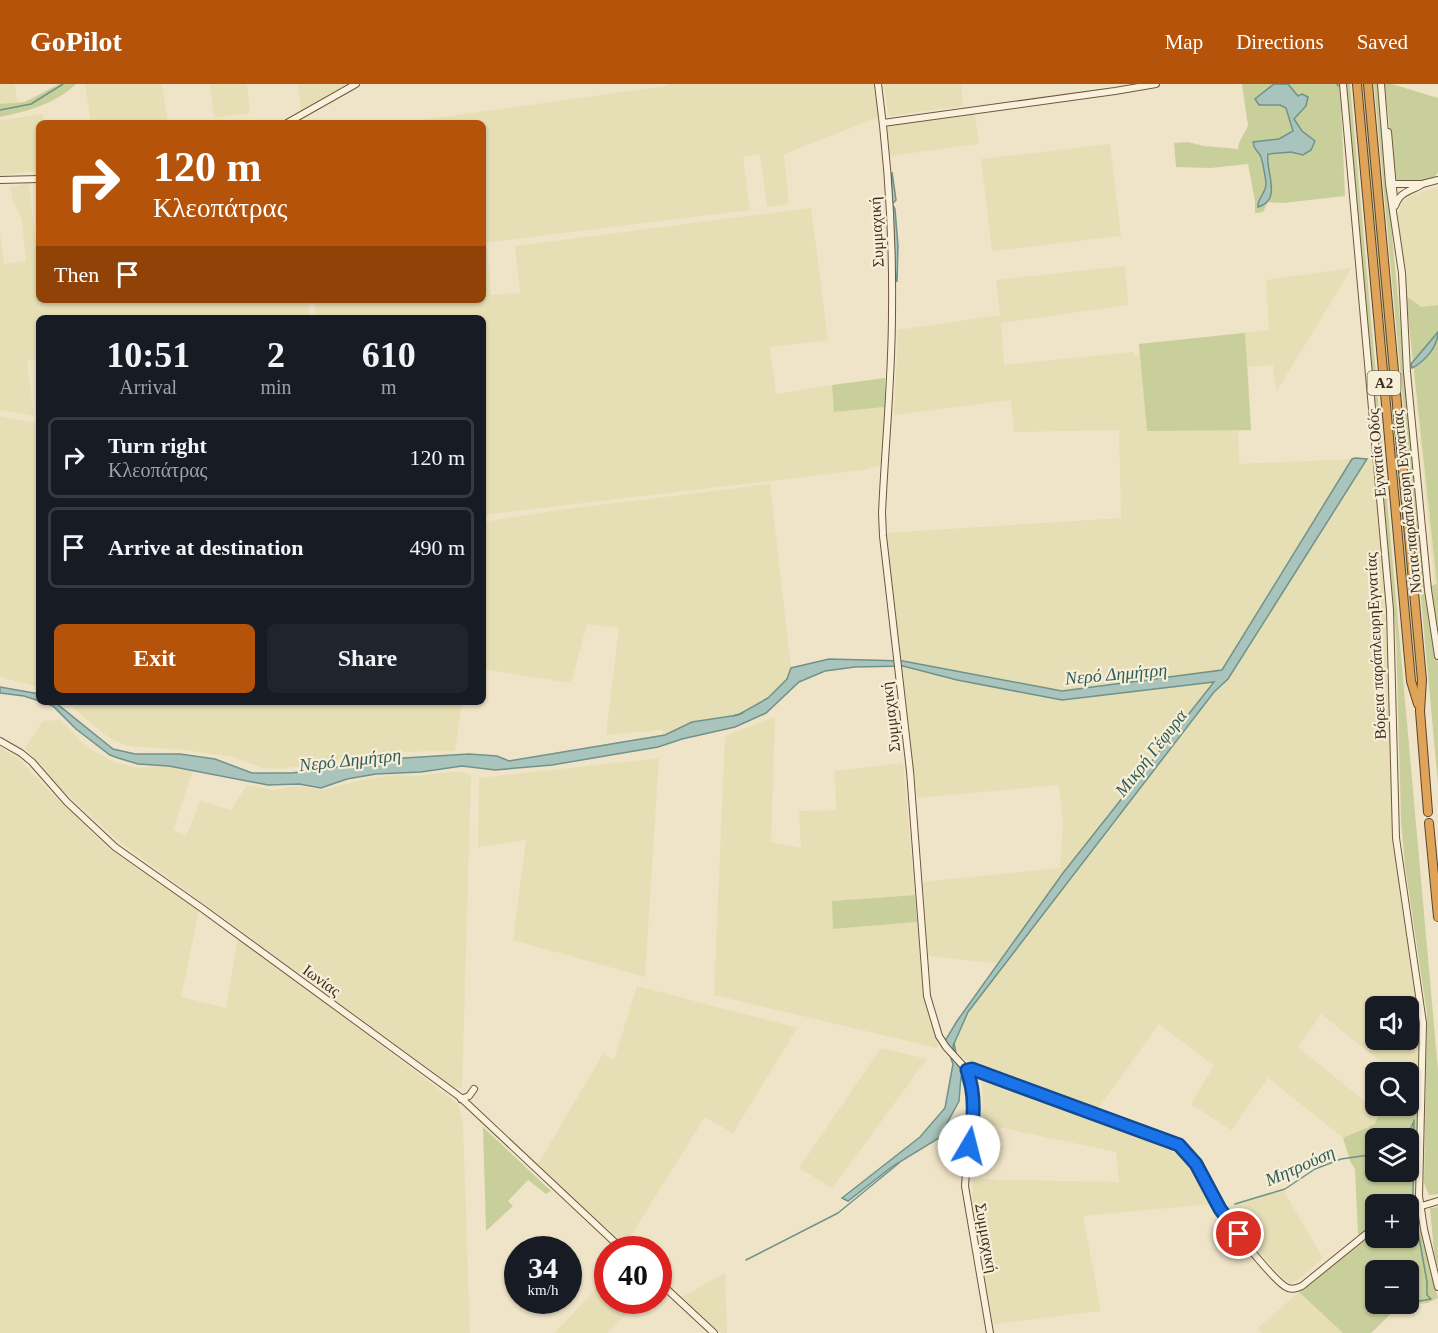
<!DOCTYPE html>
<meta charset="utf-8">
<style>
:root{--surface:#171b24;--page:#20242c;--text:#f1f3f6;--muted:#9ea1a6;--line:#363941;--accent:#b45309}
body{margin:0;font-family:"Times New Roman",serif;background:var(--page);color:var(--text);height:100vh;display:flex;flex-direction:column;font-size:22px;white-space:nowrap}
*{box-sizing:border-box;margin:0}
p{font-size:20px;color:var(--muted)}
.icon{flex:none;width:33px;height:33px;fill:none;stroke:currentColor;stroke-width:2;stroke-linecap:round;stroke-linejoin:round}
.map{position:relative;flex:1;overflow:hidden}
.details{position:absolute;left:36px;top:231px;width:450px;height:390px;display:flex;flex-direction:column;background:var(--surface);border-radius:9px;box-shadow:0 2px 4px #0004}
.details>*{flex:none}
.banner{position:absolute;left:36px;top:36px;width:450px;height:183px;border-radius:9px;box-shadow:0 2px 4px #0004;background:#b45309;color:#fff;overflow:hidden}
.fabs{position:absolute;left:1365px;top:912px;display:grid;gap:12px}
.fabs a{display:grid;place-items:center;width:54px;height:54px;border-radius:9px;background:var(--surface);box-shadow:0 2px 4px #0004;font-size:30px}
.speed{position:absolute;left:504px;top:1152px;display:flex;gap:12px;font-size:30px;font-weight:700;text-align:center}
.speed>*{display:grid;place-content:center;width:78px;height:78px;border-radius:50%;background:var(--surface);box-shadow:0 2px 4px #0004;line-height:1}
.speed small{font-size:15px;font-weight:400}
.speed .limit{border:9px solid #d22;background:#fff;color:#111}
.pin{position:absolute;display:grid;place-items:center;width:51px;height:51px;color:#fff;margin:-26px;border:3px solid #fff;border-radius:50%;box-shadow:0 2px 6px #0007}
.me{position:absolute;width:66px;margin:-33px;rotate:8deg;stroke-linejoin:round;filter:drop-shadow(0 0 4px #0008)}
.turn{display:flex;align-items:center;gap:21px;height:126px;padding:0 18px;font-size:27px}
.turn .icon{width:78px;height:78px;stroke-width:2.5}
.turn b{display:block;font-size:42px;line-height:51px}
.then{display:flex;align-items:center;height:57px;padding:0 18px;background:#0003;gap:12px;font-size:22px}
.eta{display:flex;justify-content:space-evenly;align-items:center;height:102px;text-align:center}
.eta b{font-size:36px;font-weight:800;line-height:42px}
.cta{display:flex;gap:12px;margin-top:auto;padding:12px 18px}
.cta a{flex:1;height:69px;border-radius:9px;background:var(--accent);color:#fff;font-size:24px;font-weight:800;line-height:69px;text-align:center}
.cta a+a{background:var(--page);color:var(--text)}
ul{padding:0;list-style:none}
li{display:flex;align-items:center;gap:18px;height:81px;margin:0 12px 9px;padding:0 6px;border:3px solid var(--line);border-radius:9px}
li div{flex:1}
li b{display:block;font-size:22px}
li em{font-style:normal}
header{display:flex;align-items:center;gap:36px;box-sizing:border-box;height:84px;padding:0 30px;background:var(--accent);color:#fff}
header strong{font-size:28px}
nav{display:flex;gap:33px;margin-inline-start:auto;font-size:21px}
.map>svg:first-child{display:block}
.farmland{fill:#e6deb5;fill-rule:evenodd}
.green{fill:#c9cf9b;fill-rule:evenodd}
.water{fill:#a9c4bc;stroke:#6f938a;stroke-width:1.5}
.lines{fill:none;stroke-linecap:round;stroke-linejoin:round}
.stream{stroke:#6f938a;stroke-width:1.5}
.secondary-casing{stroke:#6f573f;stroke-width:8}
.highway-casing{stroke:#5b4430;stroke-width:10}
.secondary{stroke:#faf1dc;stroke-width:6}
.highway{stroke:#e0a458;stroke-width:8}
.route-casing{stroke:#114b97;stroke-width:15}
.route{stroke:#1a73e8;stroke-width:10}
.labels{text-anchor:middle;stroke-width:4.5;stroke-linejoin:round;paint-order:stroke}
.shield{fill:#f7eed8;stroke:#756857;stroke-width:1.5}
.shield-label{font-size:15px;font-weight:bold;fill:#3d2e20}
.street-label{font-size:16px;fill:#3d2e20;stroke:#f7eed8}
.water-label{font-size:18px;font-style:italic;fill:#2f5d5a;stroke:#f7eed8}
</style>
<header>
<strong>GoPilot</strong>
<nav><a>Map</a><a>Directions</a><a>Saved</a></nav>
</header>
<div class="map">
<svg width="1438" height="1249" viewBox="0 0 1438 1249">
<rect width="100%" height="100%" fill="#f0e4c8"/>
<g class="farmland">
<path d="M 0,0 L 15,0 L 17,18 L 0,23 Z"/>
<path d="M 85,0 L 162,0 L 168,39 L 91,39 Z"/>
<path d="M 210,0 L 247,0 L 250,29 L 214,34 Z"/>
<path d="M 298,0 L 351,0 L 301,28 Z"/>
<path d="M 667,0 L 876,0 L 879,33 L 784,70 L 789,120 L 767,123 L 760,70 L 743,73 L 750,126 L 483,159 L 483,39 L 422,39 L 421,36 L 666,2 Z"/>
<path d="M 884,0 L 961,0 L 963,22 L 889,32 Z"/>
<path d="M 43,30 L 44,39 L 39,39 L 39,87 L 0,91 L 0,36 Z"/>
<path d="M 975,30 L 979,60 L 890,72 L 887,42 Z"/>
<path d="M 1110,60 L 1121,152 L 992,167 L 981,75 Z"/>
<path d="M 29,99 L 39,186 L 39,216 L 308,216 L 310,234 L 39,234 L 39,275 L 27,277 L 34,332 L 0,326 L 0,147 L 4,180 L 26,177 L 22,136 L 12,114 L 10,103 Z"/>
<path d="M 1438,103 L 1438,524 L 1434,499 L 1398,130 L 1401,119 L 1408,112 Z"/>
<path d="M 811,124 L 828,256 L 770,263 L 776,310 L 832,301 L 835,328 L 885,323 L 882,381 L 863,386 L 483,431 L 483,234 L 316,234 L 314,216 L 483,216 L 483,165 L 487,165 L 491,211 L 520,209 L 515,162 Z"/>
<path d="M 1125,182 L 1128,221 L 1001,239 L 1004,281 L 1133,268 L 1134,271 L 1139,271 L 1139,260 L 1269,246 L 1266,196 L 1352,184 L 1276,308 L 1273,281 L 1248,283 L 1251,346 L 1238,347 L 1239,380 L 1375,374 L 1392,607 L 1398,766 L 1419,919 L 1423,988 L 1411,1002 L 1409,1000 L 1408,988 L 1394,988 L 1321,930 L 1298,963 L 1379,1029 L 1375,1040 L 1343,1054 L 1268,994 L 1231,1046 L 1191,1020 L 1214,982 L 1159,940 L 1100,1022 L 1093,1025 L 973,981 L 962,972 L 953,962 L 968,928 L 1005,880 L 928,872 L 923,798 L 1060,784 L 1063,739 L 1059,701 L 917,714 L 886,449 L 1121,434 L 1119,346 L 1014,348 L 1011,316 L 894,331 L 898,246 L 1000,231 L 996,196 ZM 1376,922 L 1408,922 L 1408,956 L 1376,956 Z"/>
<path d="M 0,332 L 39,340 L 39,603 L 0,593 Z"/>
<path d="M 770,400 L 791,584 L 787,594 L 768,614 L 738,631 L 692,638 L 665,651 L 662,646 L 606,651 L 619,544 L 587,540 L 571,599 L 483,585 L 483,438 L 558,426 Z"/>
<path d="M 66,618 L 462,618 L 455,667 L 394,668 L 281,685 L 263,684 L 232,673 L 185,666 L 127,662 L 108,653 Z"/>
<path d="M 775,633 L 771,758 L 801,764 L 799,727 L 836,726 L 835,687 L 903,679 L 915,811 L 833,817 L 834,845 L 917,838 L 924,918 L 938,959 L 937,964 L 714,911 L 725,652 Z"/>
<path d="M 61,636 L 86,663 L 114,678 L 136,684 L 169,682 L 193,686 L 173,746 L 186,752 L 200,717 L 231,726 L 247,701 L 273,706 L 300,702 L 321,706 L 371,694 L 396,691 L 416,692 L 450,688 L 462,688 L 471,692 L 462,1004 L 454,1003 L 116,755 L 58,702 L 25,664 L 43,637 Z"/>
<path d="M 0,664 L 19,675 L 44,702 L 108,764 L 199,826 L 181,913 L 226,924 L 238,853 L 458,1020 L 463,1039 L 470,1249 L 0,1249 Z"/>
<path d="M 659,674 L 645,893 L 513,856 L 526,756 L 478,763 L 479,694 Z"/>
<path d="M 637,902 L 797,944 L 733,1049 L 705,1033 L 625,1161 L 538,1080 L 603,970 L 614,976 Z"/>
<path d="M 881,964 L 927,975 L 832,1104 L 799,1084 Z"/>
<path d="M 983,990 L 1172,1060 L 1189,1075 L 1199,1092 L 1211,1120 L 1083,1132 L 1101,1227 L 993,1240 L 972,1121 L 973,1095 L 1119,1098 L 1116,1068 L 985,1040 L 982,1037 Z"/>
<path d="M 1283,1106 L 1323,1174 L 1295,1198 L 1290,1199 L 1282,1194 L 1225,1127 L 1228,1123 Z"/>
<path d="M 725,1189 L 727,1249 L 721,1249 L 682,1213 Z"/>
<path d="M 607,1193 L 608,1216 L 640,1217 L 607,1249 L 555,1249 Z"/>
<path d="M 1299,1208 L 1343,1249 L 1262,1249 L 1258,1244 Z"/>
</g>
<g class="green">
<path d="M 59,0 L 76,0 C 55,20 28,27 0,33 L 0,20 L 25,18 Z"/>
<path d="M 1242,0 L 1340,0 L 1345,112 L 1283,119 L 1268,118 L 1263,128 L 1255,129 L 1255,117 L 1248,80 L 1211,84 L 1176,83 L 1174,59 L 1188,58 L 1204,62 L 1238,65 L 1239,59 L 1248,42 Z"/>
<path d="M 1346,0 L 1350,0 L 1438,986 L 1438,1110 L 1429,1111 L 1424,1099 L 1427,930 L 1405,782 L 1401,737 L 1396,551 Z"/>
<path d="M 1362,0 L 1364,0 L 1417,597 L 1416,596 Z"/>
<path d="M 1374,0 L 1378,0 L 1424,494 L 1438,578 L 1438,700 Z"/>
<path d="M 1384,0 L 1392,0 L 1438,14 L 1438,88 L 1431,98 L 1397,100 Z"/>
<path d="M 1406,212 L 1421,223 L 1438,221 L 1438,547 L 1428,502 L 1437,500 Z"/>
<path d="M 1245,249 L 1251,346 L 1147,347 L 1139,260 Z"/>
<path d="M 885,294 L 885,323 L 834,328 L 832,301 Z"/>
<path d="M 915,811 L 917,838 L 833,845 L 832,817 Z"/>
<path d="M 1410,1009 L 1419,1017 L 1414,1100 L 1415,1128 L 1438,1214 L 1428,1219 L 1399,1222 L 1371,1249 L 1343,1249 L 1299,1208 L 1360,1158 L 1358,1150 L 1355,1085 L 1351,1079 L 1343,1054 L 1375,1040 L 1379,1029 L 1384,1033 L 1399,1022 L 1408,1022 ZM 1376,1054 L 1408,1054 L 1408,1088 L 1376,1088 ZM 1376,1120 L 1408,1120 L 1408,1154 L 1376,1154 ZM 1376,1186 L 1408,1186 L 1408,1220 L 1376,1220 Z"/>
<path d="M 483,1043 L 551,1107 L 546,1110 L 528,1096 L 508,1117 L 513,1122 L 486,1147 Z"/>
<path d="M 1438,1123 L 1438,1185 L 1434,1168 L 1430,1124 Z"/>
</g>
<g class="water">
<path d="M 1274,0 L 1288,0 L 1298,12 L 1302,10 L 1308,13 L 1306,22 L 1294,35 L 1302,47 L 1315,57 L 1311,66 L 1303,71 L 1291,68 L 1268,70 C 1265,87 1283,116 1258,123 C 1257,115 1266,109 1266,100 C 1266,96 1262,73 1260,71 C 1256,65 1254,66 1253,58 L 1279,55 L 1293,47 L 1286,24 L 1280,21 L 1259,21 L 1255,15 Z"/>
<path d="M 892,88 L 896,116 L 892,120 L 895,125 L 898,162 L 897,198 L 890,157 Z"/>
<path d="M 1438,248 C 1438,263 1424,278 1412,284 L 1411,280 Z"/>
<path d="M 1355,374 L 1367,375 L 1228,595 L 1214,608 L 968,928 L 953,962 L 958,982 C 968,989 971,1004 971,1015 L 969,1017 L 961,992 L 959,1017 L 939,1054 L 893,1082 L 848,1117 L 842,1114 L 920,1053 L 945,1024 L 953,980 L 945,957 L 957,937 L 1063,789 L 1214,598 L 1062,616 L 957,596 L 903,582 L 855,583 L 825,587 L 799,598 L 766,629 L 735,643 L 682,655 L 658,663 L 552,681 L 495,686 L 462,682 L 421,688 L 376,690 L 347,695 L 321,704 L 299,700 L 268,701 L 169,682 L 138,680 L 118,674 L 110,671 L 76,645 L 53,622 L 42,618 L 53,618 L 57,620 L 113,665 L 135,670 L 180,670 L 215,675 L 252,689 L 292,689 L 404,674 L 469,670 L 497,672 L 509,677 L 665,651 L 692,638 L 738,631 L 768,614 L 787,595 L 791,584 L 829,575 L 903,577 L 1062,607 L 1222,586 L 1352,375 Z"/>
<path d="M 0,603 L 39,610 L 39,617 L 24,612 L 0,609 Z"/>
</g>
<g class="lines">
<g class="stream">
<path d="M 1337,0 L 1338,2"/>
<path d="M 0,26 L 31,20 L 63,0"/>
<path d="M 733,632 L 743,629"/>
<path d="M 954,959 L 956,969"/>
<path d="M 1407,1054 L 1413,1039"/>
<path d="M 1413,1111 L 1414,1036"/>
<path d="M 1235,1120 L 1285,1105 L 1315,1085 L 1341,1075 L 1376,1070"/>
<path d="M 746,1176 L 838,1129 L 899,1079"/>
<path d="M 1408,1219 L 1431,1215 L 1427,1211 L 1427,1198 L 1415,1131"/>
<path d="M 1371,1224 L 1403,1220"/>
</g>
<g class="secondary-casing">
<g id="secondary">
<path d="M 878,0 C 888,75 893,152 892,228 C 892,295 885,362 882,429 L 883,452 L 910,687 L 927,912 L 939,952 L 946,963 L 967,986 L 973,1003 L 973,1036 L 967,1076 L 965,1102 L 990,1249"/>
<path d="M 1343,0 L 1390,526 L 1396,754 L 1423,939 L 1419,1112 L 1424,1145 L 1438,1203"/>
<path d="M 1381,0 L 1389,100 L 1402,189 L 1407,288 L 1428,506 L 1438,572"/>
<path d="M 287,39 L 356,0"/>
<path d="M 883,39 L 1115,7 L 1156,0"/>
<path d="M 1388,48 L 1394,115"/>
<path d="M 0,96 L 39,95"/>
<path d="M 1391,100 L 1422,100 L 1438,96"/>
<path d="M 1395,122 C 1400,108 1408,108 1421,101"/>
<path d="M 0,657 L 21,669 L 32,678 L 67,718 L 115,763 L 203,825 L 460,1013 L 623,1166"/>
<path d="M 967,986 L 974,985 L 983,987 L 1179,1061 C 1200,1078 1206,1105 1221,1127 C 1230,1141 1276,1200 1288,1204 C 1293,1206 1297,1204 1302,1202 L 1376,1142"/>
<path d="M 461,1015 L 469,1012 L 474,1005"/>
<path d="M 1408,1126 L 1438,1117"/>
<path d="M 658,1197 L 714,1249"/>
</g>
</g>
<g class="highway-casing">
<g id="highway">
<path d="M 1357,0 L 1411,597 L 1418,620"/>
<path d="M 1368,0 L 1422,596 L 1420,627 L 1428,728"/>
<path d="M 1429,739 L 1438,833"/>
</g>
</g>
<use href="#secondary" class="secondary"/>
<use href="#highway" class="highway"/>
</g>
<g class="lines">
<g class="route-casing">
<path id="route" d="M 969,1062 C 974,1036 976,1011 967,986 L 972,985 L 1179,1061 L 1196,1080 L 1220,1125 L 1239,1150"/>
</g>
<use href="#route" class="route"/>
</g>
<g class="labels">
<rect class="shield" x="1367.5" y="287" width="33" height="24" rx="4.5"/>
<g class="shield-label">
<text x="1384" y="304">Α2</text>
</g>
<g class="street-label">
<text transform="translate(876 148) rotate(-93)" y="6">Συμμαχική</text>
<text transform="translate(1376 369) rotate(-95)" y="6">Εγνατία Οδός</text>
<text transform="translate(1406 418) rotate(-96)" y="6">Νότια παράπλευρη Εγνατίας</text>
<text transform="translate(1375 562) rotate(-93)" y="6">Βόρεια παράπλευρηΕγνατίας</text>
<text transform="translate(890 633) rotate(-97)" y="6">Συμμαχική</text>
<text transform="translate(322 896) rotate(36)" y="6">Ιωνίας</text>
<text transform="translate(987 1154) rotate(80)" y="6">Συμμαχική</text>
</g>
<g class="water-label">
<text transform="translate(1116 590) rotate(-5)" y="6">Νερό Δημήτρη</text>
<text transform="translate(1151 669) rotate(-52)" y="6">Μικρή Γέφυρα</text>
<text transform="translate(350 676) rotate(-6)" y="6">Νερό Δημήτρη</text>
<text transform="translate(1300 1082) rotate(-24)" y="6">Μητρούση</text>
</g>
</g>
</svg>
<div class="fabs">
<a><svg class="icon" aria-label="sound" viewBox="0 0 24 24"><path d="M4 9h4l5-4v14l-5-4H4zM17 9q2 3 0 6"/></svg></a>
<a><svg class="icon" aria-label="search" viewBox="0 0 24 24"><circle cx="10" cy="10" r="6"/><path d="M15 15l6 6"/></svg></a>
<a><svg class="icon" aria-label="layers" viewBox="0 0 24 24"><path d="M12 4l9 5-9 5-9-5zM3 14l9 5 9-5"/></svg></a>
<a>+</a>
<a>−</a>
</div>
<div class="speed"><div>34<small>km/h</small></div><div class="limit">40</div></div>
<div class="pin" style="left:1239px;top:1150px;background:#d93025"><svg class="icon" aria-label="arrive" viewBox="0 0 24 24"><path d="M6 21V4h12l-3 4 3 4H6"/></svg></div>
<svg class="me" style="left:969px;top:1062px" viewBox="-20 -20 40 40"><circle r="19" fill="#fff"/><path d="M0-13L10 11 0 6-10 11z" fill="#1a73e8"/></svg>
<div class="banner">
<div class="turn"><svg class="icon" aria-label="right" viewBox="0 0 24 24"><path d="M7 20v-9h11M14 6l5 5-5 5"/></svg><div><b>120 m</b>Κλεοπάτρας</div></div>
<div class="then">Then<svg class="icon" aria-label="arrive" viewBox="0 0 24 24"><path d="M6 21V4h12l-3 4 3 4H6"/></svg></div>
</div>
<section class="details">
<div class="eta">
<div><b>10:51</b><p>Arrival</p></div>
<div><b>2</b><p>min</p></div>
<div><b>610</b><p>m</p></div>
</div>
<ul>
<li><svg class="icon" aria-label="right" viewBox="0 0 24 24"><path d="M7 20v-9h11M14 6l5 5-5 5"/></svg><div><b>Turn right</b><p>Κλεοπάτρας</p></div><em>120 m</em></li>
<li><svg class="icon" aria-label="arrive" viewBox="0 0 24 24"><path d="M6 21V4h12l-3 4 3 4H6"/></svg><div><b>Arrive at destination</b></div><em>490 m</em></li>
</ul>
<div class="cta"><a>Exit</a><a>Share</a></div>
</section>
</div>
